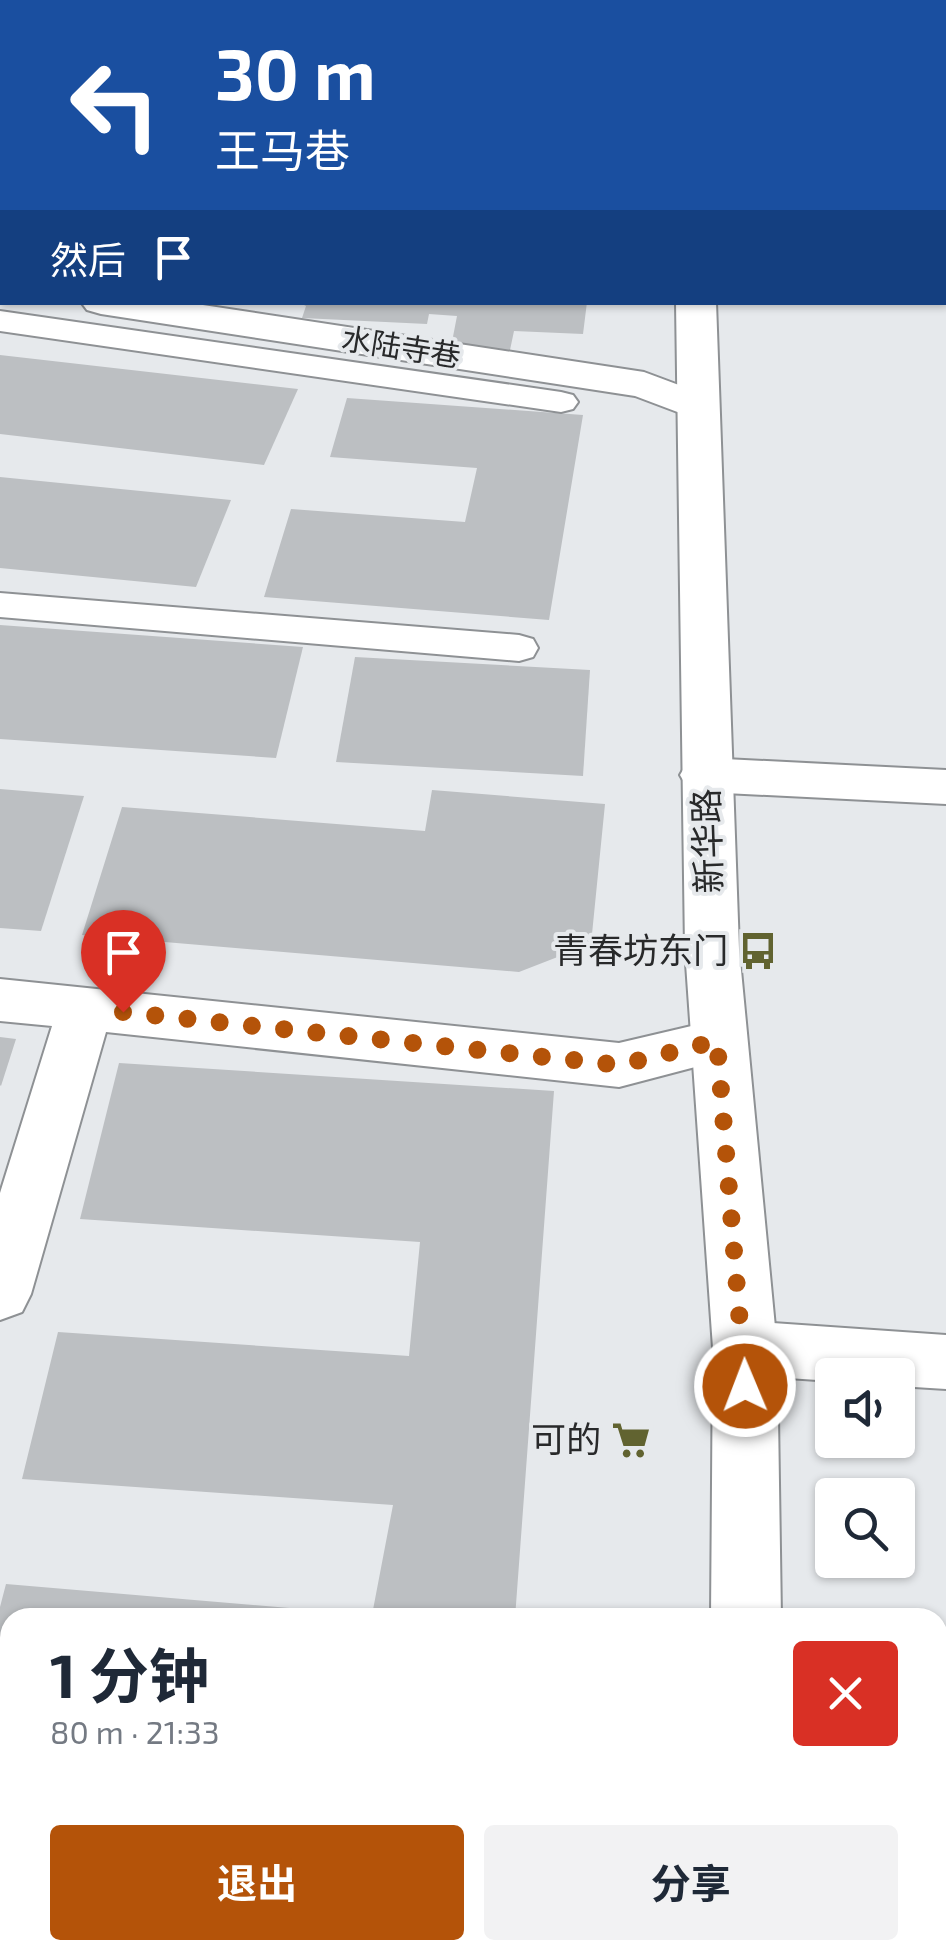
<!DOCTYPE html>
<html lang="zh">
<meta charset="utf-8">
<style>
:root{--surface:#fff;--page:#f2f2f3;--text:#1f2937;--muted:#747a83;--accent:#b45309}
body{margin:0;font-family:"Exo 2","Noto Sans SC",sans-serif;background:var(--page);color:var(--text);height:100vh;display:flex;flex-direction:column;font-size:38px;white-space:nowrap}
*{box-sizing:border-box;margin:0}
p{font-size:32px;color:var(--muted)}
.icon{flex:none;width:55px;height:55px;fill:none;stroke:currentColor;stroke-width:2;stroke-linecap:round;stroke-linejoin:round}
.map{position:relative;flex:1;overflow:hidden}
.details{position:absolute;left:0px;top:1608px;width:948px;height:352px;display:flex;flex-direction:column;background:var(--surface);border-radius:30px 30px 0 0;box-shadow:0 2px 8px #0004}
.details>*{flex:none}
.banner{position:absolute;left:0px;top:0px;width:948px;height:305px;box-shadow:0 2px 8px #0004;background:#1a4fa0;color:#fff;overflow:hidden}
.fabs{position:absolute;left:815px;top:1358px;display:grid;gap:20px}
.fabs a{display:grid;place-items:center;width:100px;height:100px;border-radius:10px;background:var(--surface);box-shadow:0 2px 8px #0004;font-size:50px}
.pin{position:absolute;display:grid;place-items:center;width:85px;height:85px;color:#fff;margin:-102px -42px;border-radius:50% 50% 50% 0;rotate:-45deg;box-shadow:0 0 10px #0007}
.pin .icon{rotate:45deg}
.me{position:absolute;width:110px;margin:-55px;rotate:359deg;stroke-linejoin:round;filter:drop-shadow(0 0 8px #0008)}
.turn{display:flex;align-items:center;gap:35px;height:210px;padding:0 50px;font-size:45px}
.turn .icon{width:130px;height:130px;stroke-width:2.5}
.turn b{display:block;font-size:70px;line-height:85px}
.then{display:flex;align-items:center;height:95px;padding:0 50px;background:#0003;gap:20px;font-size:38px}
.round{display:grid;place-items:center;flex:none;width:105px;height:105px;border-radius:10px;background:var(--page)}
.overview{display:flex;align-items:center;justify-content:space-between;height:170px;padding:0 50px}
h1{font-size:60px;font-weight:700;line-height:75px}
.action{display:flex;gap:20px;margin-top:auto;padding:20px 50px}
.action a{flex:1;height:115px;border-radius:10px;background:var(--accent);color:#fff;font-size:40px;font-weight:700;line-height:115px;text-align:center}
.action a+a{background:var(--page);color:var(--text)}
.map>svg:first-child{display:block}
.building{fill:#bcbfc2}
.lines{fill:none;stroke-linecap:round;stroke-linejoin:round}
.service-casing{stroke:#8e9194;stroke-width:4}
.minor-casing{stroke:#8e9194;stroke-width:4}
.tertiary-casing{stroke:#8e9194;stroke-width:4}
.service{fill:#fff;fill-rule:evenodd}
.minor{fill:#fff;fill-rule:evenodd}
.tertiary{fill:#fff;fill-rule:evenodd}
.route{stroke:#b45309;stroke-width:18;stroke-dasharray:0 32.4}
.labels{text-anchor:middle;stroke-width:8;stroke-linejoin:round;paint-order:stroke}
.far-street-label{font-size:30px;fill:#28292a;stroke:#e6e9ec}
.street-label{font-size:35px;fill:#28292a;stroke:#e6e9ec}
.poi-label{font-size:35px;fill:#28292a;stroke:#e6e9ec;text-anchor:end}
</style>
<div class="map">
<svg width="946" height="1959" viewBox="0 0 946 1959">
<rect width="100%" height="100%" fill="#e6e9ec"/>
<g class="building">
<path d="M 298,302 L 587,302 L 583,334 L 514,331 L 510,350 L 451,347 L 457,316 L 429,314 L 427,324 L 302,318 L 306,306 Z"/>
<path d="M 0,355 L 298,389 L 264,465 L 0,434 Z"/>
<path d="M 347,398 L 583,415 L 549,620 L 264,597 L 291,509 L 465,522 L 477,468 L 330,457 Z"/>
<path d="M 0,477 L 231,500 L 196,587 L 0,568 Z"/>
<path d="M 0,625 L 303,647 L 276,758 L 0,739 Z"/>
<path d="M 355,657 L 590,670 L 583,776 L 336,762 Z"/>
<path d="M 0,789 L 84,796 L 41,931 L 0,928 Z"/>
<path d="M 432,790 L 605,804 L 591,944 L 519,972 L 82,935 L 122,807 L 425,831 Z"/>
<path d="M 0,1037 L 16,1039 L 1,1086 L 0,1085 Z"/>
<path d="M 119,1063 L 554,1091 L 515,1618 L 10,1618 L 10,1771 L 0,1770 L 0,1607 L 6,1584 L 372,1615 L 393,1505 L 22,1479 L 58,1332 L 409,1356 L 420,1242 L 80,1219 Z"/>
<path d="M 0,1932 L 10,1933 L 10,1950 L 208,1950 L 280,1959 L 0,1959 Z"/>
<path d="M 335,1950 L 491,1950 L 490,1959 L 334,1959 Z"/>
</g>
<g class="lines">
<g class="service-casing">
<g id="service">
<rect x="945" y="35" width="1" height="16"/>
<path d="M 0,70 L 2,71 L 2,89 L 0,88 Z"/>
<rect x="0" y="150" width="2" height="18"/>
<path d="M 0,311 L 561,392 L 573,395 L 578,402 L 573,409 L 561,412 L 0,331 Z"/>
<path d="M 0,593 L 519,635 L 533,639 L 538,648 L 533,657 L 519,661 L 0,617 Z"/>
</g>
</g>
<g class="minor-casing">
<g id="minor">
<path d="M 172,0 L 252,0 L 254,2 L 174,2 Z"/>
<rect x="945" y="49" width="1" height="20"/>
<rect x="945" y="233" width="1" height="24"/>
<path d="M 0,275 L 2,276 L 2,300 L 0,299 Z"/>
<path d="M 81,302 L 183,302 L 644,372 L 711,397 L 717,406 L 711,415 L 696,419 L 635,396 L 101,314 L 87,310 Z"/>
<path d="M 705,758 L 946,770 L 946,804 L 705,792 L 687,787 L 680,775 L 687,763 Z"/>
<path d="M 0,979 L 619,1043 L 717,1020 L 737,1026 L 745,1041 L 737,1056 L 619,1087 L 106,1032 L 31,1294 L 22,1312 L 0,1320 L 0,1193 L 52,1026 L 0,1021 Z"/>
<path d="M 745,1321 L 946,1335 L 946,1389 L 898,1386 L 898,1375 L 832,1375 L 832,1381 L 745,1375 L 723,1367 L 713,1348 L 723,1329 Z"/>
</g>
</g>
<g class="tertiary-casing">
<g id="tertiary">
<path d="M 701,0 L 735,0 L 735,2 L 702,2 Z"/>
<path d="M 676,302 L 716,302 L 739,949 L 777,1348 L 781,1618 L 711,1618 L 713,1348 L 685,949 Z"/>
<rect x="710" y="1950" width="76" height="9"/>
</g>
</g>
<use href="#service" class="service"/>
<use href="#minor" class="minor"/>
<use href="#tertiary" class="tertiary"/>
</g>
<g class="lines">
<path class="route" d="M 123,1012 L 620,1065 L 717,1041 L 745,1386"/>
</g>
<defs>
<g id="bus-bare" transform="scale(3)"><path d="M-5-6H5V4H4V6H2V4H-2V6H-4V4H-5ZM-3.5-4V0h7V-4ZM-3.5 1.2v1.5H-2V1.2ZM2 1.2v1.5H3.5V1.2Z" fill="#616330" stroke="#e6e9ec" stroke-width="2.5" paint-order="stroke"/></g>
<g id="supermarket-bare" transform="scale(3)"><path d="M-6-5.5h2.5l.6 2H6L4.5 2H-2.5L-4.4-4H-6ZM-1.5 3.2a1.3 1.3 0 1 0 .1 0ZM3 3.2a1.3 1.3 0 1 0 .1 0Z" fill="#616330" stroke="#e6e9ec" stroke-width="2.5" paint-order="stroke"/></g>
</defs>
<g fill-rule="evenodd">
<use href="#bus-bare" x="758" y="951"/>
<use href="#supermarket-bare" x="631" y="1440"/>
</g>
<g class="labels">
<g class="far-street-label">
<text transform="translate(401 348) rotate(9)" y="10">水陆寺巷</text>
</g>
<g class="street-label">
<text transform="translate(708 841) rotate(-92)" y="12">新华路</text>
</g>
<g class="poi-label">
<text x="728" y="963">青春坊东门</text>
<text x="601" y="1452">可的</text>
</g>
</g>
</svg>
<div class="fabs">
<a><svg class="icon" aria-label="sound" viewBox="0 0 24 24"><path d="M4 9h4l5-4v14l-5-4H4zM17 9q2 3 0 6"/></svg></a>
<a><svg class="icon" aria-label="search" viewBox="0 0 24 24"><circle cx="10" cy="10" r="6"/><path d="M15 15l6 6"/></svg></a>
</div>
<div class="pin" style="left:123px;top:1012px;background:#d93025"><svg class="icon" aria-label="arrive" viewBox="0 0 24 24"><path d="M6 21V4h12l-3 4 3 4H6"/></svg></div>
<svg class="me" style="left:745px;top:1386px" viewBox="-20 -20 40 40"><circle r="17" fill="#b45309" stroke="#fff" stroke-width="3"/><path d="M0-11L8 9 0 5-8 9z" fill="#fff"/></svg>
<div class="banner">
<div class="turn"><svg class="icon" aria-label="left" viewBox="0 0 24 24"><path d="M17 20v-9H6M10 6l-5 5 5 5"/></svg><div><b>30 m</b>王马巷</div></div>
<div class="then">然后<svg class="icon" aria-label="arrive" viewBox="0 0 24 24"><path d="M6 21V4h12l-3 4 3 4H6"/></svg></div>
</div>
<section class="details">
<div class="overview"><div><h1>1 分钟</h1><p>80 m · 21:33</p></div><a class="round" style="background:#d93025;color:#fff"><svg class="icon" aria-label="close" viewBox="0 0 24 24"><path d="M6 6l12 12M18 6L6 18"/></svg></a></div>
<div class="action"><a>退出</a><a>分享</a></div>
</section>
</div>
